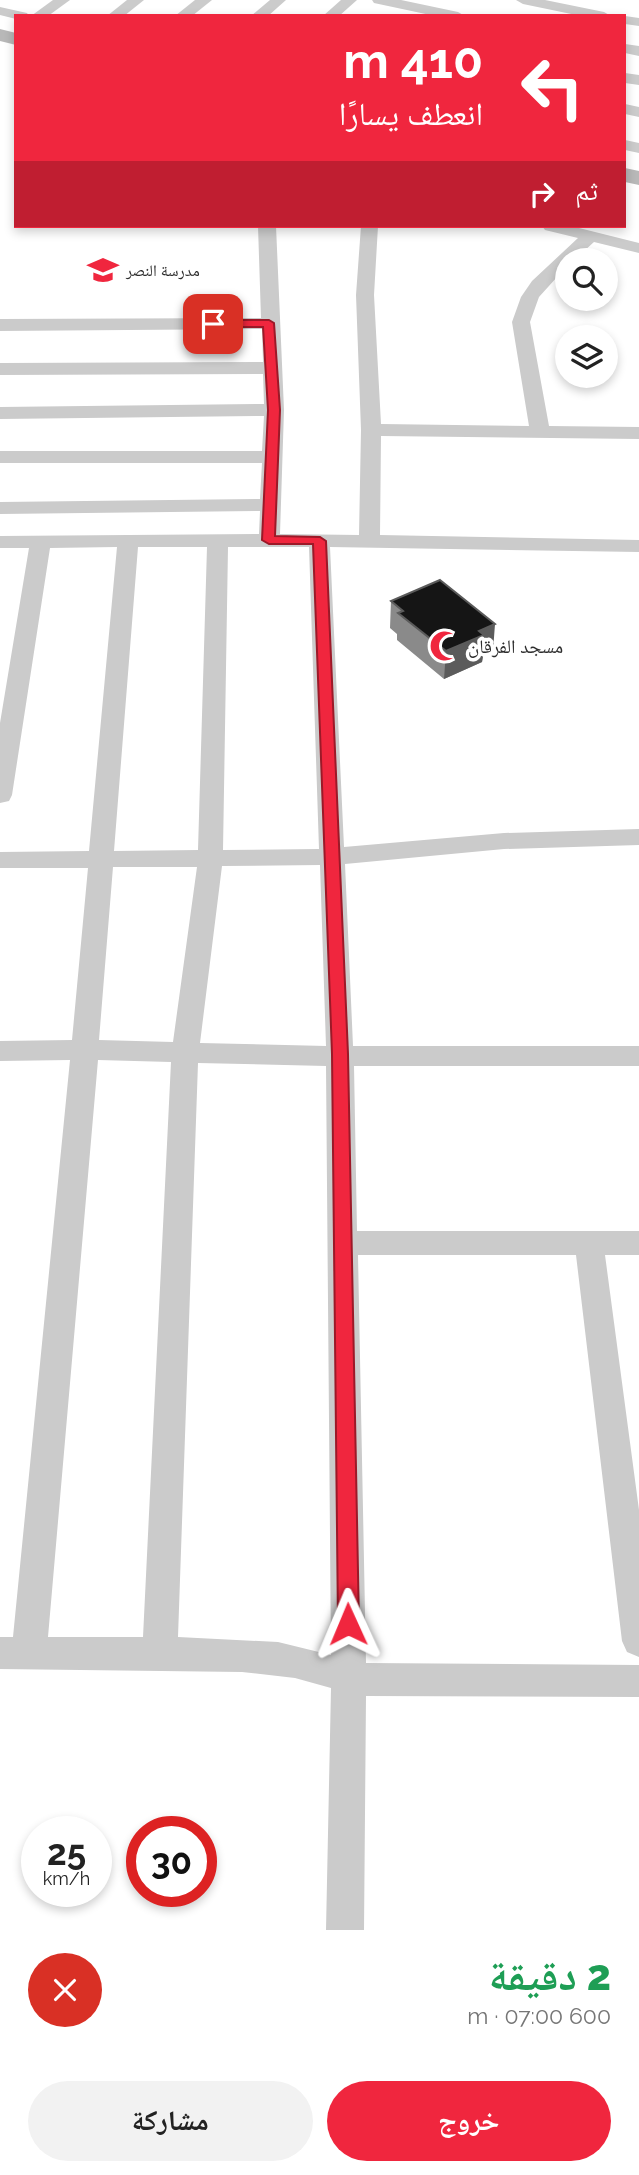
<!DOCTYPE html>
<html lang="ar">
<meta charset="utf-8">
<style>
:root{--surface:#fff;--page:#f2f2f2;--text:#222;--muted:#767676;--accent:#f0263e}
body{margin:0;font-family:Raleway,"Noto Naskh Arabic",sans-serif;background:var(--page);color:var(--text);direction:rtl;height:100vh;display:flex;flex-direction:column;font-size:26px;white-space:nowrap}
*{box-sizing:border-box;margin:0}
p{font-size:23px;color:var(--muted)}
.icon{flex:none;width:38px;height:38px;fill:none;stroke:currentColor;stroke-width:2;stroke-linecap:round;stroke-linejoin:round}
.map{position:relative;height:1930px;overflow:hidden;direction:ltr}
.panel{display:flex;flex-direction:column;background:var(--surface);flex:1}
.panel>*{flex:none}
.top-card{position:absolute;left:14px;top:14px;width:612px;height:214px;border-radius:0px;box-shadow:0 4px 10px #0003;direction:rtl;background:#f0263e;color:#fff;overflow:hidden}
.tools{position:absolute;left:555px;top:248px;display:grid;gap:14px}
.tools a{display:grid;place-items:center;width:63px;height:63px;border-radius:50%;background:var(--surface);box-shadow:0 4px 10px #0003;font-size:35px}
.speed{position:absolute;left:21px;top:1816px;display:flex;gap:14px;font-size:35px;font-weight:700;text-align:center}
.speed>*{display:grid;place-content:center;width:91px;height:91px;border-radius:50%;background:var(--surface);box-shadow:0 4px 10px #0003;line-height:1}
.speed small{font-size:18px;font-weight:400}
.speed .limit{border:10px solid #d22;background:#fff;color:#111}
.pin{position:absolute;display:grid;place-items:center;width:60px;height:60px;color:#fff;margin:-30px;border-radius:14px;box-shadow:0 4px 10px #0006}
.me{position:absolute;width:77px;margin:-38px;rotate:359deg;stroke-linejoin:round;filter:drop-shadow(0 0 5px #0008)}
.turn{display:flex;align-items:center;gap:24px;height:147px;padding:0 28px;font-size:32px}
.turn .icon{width:91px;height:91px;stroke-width:2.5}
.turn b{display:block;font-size:49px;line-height:60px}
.then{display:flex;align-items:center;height:66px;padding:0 28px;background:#0003;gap:14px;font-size:26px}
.round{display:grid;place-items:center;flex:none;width:74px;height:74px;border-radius:37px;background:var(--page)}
.headline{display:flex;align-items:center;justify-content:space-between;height:119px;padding:0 28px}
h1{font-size:42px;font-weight:800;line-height:52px;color:#1e9e55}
.action{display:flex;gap:14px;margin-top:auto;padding:14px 28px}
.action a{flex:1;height:80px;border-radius:42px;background:var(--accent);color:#fff;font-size:28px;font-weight:800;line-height:80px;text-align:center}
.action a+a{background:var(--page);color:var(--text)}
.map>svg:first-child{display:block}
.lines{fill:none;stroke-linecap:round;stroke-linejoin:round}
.street{fill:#cbcbcb;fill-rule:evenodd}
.secondary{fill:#b8b8b8;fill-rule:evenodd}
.wall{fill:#8a8a8a}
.shaded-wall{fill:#5b5b5b}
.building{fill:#151515;stroke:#5b5b5b;stroke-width:2}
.route{fill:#f0263e;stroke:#9c1928;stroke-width:2}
.labels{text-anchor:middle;stroke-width:7;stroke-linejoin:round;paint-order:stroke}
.far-poi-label{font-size:16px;fill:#2e2e2e;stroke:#fff;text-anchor:start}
.poi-label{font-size:19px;fill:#2e2e2e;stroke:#fff;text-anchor:start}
</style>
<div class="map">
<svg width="639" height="1930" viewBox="0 0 639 1930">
<rect width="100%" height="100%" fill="#fff"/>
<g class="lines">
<g class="street">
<path d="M 53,0 L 70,0 L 48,16 L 31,16 Z"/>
<path d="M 127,0 L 144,0 L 124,16 L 107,16 Z"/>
<path d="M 195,0 L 212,0 L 192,16 L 175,16 Z"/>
<path d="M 270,0 L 286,0 L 268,16 L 251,16 Z"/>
<path d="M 341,0 L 357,0 L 339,16 L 323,16 Z"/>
<path d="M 372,0 L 401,0 L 458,12 L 465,16 L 435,16 L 374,3 Z"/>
<path d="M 516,0 L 545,0 L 604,12 L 611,16 L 581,16 L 523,4 Z"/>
<path d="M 0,7 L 27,13 L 29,16 L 16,16 L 16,19 L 0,15 Z"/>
<path d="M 625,16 L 639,18 L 639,26 L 625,24 Z"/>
<path d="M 625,44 L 639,46 L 639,56 L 625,53 Z"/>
<path d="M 625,73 L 639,75 L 639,85 L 625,83 Z"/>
<path d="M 625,104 L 639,107 L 639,117 L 625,114 Z"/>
<path d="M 625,140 L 639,143 L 639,153 L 625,150 Z"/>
<path d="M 258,226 L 276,226 L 284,410 L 280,534 L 359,535 L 361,430 L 356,295 L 361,226 L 378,226 L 374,295 L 381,424 L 529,426 L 512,322 L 521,297 L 532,281 L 578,238 L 545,230 L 542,226 L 571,226 L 639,243 L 639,253 L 594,242 L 573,261 L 567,261 L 567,266 L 539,297 L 530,322 L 549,426 L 639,427 L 639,439 L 381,436 L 380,535 L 639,540 L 639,552 L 330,547 L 344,847 L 504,833 L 639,829 L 639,845 L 504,849 L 345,864 L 353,1046 L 639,1046 L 639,1066 L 354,1066 L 357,1231 L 639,1231 L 639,1255 L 605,1255 L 639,1510 L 639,1657 L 627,1652 L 622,1641 L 576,1255 L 358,1255 L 366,1663 L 639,1665 L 639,1697 L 366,1696 L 364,1930 L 326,1930 L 331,1688 L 295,1678 L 242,1672 L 0,1669 L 0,1637 L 13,1637 L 70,1060 L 0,1061 L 0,1041 L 72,1040 L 88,868 L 0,868 L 0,852 L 89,851 L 117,547 L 50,548 L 12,795 L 9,801 L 0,803 L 0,723 L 29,548 L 0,548 L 0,536 L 259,534 L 260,511 L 0,514 L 0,502 L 260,499 L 262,463 L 0,463 L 0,451 L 262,451 L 264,416 L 0,419 L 0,407 L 264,404 L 263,374 L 0,375 L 0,363 L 263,362 L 262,329 L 0,331 L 0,319 L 261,318 ZM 138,547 L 207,547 L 198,850 L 114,851 ZM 228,547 L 309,547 L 319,849 L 223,850 ZM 320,865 L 326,1046 L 200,1043 L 222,866 ZM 113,867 L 197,867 L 173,1042 L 99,1040 ZM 98,1060 L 171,1062 L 143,1637 L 48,1637 ZM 198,1063 L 326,1066 L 331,1655 L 278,1642 L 178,1637 Z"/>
</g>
<g class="secondary">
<path d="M 0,29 L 16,33 L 16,45 L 0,41 Z"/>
<path d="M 625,168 L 639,171 L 639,185 L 625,182 Z"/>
</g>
</g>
<path class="wall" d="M 391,601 L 493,651 L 483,656 L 482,662 L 444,679 L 397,640 L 397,634 L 390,628 Z"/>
<path class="shaded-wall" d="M 495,624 L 493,651 L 483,656 L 482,662 L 444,679 L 446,651 L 479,631 Z"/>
<path class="building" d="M 440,580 L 495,624 L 479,631 L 484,635 L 446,651 L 398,613 L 403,611 L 391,601 Z"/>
<path class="route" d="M 269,320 L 274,323 L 280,410 L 275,536 L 320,537 L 326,541 L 348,1054 L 359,1624 L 356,1631 L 348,1634 L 341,1631 L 338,1624 L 332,1054 L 313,544 L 269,544 L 262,540 L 268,410 L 263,327 L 213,327 L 207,324 L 213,320 Z"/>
<defs>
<g id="school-bare" transform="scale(2.415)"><path d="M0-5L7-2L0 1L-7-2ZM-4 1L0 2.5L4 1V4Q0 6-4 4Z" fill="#f0263e" stroke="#fff" stroke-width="2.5" paint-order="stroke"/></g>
<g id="mosque-bare" transform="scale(2.415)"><path d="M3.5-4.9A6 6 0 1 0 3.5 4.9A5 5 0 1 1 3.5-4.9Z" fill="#f0263e" stroke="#fff" stroke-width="2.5" paint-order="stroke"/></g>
</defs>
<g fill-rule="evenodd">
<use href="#school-bare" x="103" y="270"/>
<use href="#mosque-bare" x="445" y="646"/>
</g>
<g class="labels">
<g class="far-poi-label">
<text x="126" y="276">مدرسة النصر</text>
</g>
<g class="poi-label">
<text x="468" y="653">مسجد الفرقان</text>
</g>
</g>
</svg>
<div class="tools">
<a><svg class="icon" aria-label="search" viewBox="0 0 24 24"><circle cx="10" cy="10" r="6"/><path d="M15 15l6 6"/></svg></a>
<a><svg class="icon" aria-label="layers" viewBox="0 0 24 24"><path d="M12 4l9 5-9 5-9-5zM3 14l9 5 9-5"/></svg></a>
</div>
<div class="speed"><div>25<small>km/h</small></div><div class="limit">30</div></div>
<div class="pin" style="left:213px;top:324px;background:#d93025"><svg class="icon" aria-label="arrive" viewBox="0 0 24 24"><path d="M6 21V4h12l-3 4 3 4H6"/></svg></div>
<svg class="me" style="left:348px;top:1624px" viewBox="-20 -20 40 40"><path d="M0-17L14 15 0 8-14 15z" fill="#f0263e" stroke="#fff" stroke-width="4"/></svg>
<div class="top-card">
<div class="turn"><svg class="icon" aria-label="left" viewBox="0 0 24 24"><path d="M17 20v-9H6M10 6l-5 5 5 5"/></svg><div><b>410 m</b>انعطف يسارًا</div></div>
<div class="then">ثم<svg class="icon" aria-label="right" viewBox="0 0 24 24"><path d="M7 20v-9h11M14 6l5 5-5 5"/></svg></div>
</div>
</div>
<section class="panel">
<div class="headline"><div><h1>2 دقيقة</h1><p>600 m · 07:00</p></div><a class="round" style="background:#d93025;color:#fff"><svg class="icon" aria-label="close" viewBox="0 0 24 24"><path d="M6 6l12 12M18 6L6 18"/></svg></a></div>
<div class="action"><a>خروج</a><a>مشاركة</a></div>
</section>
